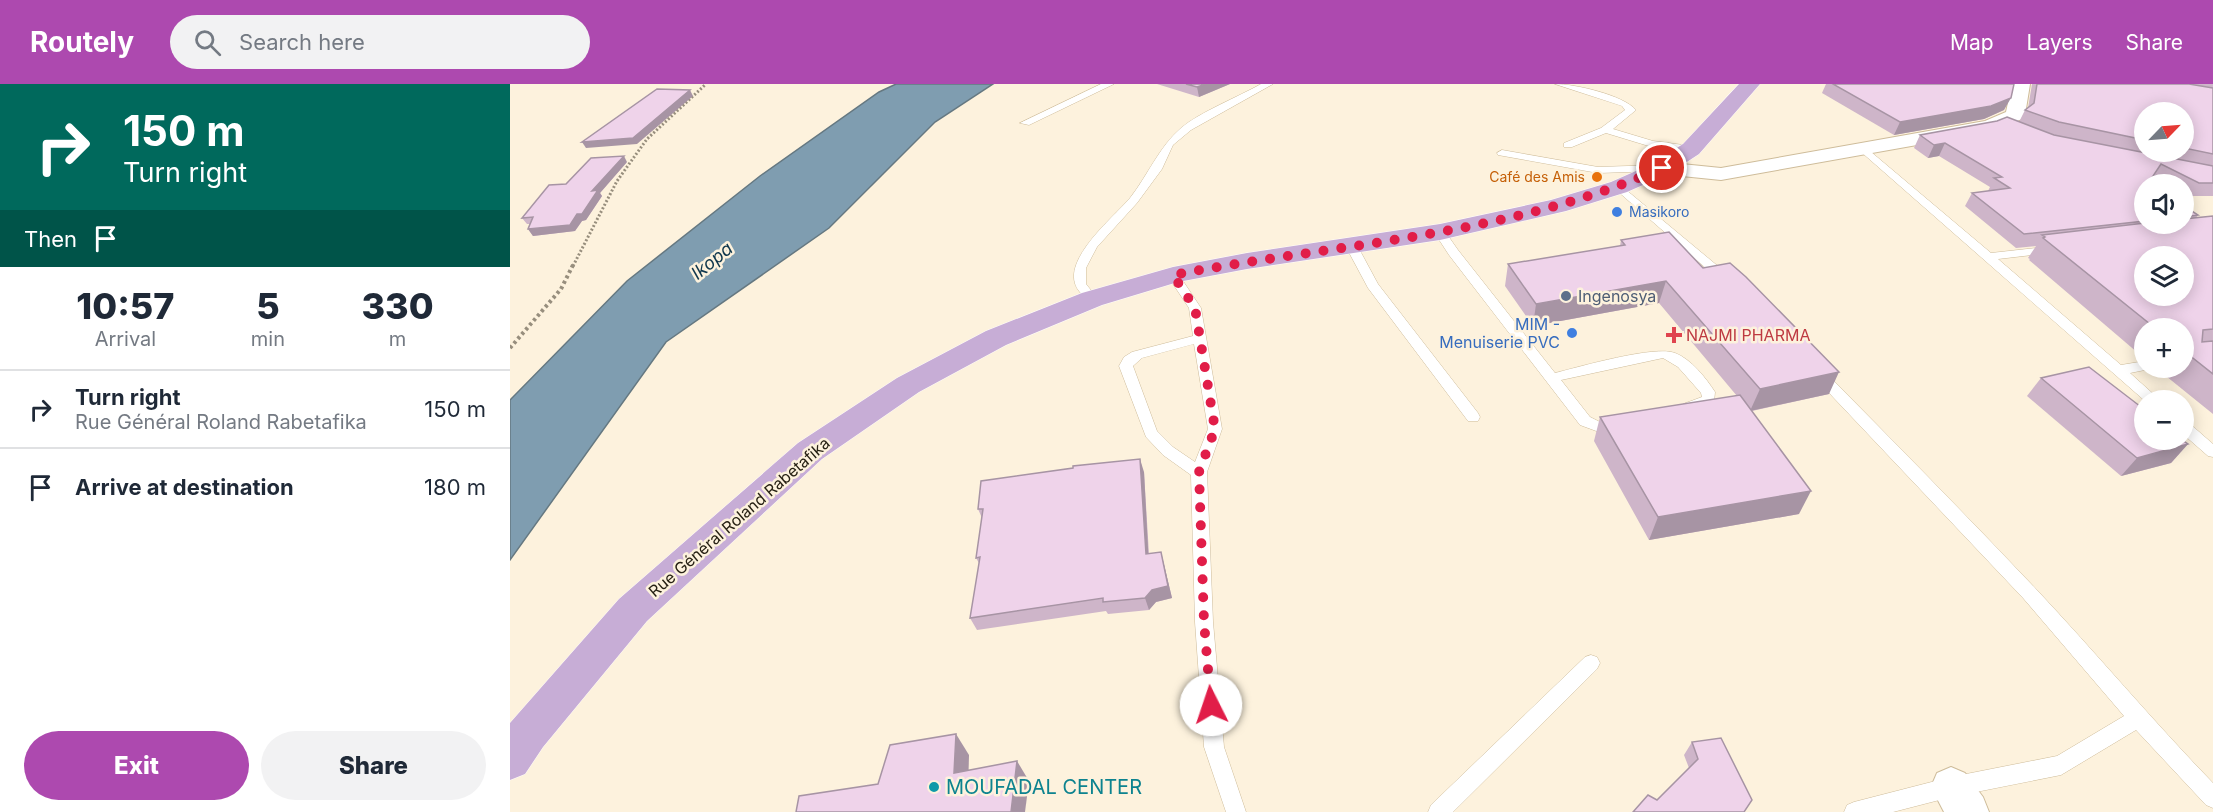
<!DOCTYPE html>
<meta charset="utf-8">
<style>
:root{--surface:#fff;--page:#f2f2f3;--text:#1f2937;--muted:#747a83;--line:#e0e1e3;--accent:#ad49af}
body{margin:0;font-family:Inter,sans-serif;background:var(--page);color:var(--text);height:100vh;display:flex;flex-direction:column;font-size:22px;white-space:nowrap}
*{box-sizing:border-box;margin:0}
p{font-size:20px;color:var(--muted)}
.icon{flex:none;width:33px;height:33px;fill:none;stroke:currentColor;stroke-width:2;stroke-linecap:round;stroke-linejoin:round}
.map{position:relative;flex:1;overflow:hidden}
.panel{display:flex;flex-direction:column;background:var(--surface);width:510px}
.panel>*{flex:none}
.hud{background:#00695c;color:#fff;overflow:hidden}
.needle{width:39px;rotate:65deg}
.fabs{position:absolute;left:1624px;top:18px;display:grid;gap:12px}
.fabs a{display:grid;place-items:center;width:60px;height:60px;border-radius:50%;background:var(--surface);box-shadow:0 3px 15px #0003;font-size:30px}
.pin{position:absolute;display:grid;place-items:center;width:51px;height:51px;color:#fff;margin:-26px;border:3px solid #fff;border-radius:50%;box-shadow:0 2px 6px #0007}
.me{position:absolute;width:66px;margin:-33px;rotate:356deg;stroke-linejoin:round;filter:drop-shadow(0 0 4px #0008)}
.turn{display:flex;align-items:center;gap:21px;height:126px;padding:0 24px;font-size:27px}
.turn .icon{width:78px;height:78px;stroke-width:2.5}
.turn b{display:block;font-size:42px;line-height:51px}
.then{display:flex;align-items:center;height:57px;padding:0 24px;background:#0003;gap:12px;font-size:22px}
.eta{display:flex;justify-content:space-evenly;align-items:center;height:102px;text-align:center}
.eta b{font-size:36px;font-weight:800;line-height:42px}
.action{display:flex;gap:12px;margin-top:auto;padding:12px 24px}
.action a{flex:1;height:69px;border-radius:36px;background:var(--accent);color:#fff;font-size:24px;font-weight:800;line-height:69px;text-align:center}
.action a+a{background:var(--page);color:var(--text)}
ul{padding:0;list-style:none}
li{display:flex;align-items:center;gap:18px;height:78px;padding:0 24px;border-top:2px solid var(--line)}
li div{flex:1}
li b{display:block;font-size:22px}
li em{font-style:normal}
header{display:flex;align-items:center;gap:36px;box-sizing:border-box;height:84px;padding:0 30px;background:var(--accent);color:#fff}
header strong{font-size:28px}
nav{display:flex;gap:33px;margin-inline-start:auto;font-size:21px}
.search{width:420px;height:54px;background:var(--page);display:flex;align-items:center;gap:15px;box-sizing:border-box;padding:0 21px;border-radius:33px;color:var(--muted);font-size:22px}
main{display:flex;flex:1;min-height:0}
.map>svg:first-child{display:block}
.water{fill:#7f9db0;stroke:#657881;stroke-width:1.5}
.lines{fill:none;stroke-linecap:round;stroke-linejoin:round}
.service-casing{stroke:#cebc9a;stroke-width:1}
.minor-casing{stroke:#cebc9a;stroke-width:2}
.primary-casing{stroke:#fff;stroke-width:1}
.path-far1{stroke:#978e7d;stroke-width:3;stroke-dasharray:2 2;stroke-linecap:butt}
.path{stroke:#978e7d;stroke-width:4;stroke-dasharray:3 3;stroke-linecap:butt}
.service{fill:#fff;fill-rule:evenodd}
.minor{fill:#fff;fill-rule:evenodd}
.primary{fill:#c7add6;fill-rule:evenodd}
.wall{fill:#ceb5c9;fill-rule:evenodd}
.shaded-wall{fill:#a794a4}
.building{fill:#efd3ea;stroke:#a794a4;stroke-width:1.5;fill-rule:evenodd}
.route{stroke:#e11d48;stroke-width:10;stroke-dasharray:0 18}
.food-dot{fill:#e8710a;stroke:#fdf2dd;stroke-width:2}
.shop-dot{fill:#3f7fe0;stroke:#fdf2dd;stroke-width:2}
.service-dot{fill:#5c6f8a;stroke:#fdf2dd;stroke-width:2}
.health-dot{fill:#e0444e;stroke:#fdf2dd;stroke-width:2}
.culture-dot{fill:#0f9aa8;stroke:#fdf2dd;stroke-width:2}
.labels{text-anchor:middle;stroke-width:5;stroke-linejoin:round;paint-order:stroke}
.far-food-label{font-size:14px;fill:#c56008;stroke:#fdf2dd;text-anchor:end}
.far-shop-label{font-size:14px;fill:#366cbe;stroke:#fdf2dd;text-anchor:start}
.service-label{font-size:16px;fill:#4e5e75;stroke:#fdf2dd;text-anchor:start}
.shop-label{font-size:16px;fill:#366cbe;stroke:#fdf2dd;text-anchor:end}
.health-label{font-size:16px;fill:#be3a42;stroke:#fdf2dd;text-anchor:start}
.street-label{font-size:16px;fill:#272114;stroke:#fdf2dd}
.water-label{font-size:18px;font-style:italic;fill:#0f374d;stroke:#fdf2dd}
.near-culture-label{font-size:20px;fill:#0d838f;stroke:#fdf2dd;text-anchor:start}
</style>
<header>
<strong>Routely</strong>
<div class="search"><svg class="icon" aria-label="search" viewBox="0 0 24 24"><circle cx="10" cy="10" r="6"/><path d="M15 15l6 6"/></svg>Search here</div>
<nav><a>Map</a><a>Layers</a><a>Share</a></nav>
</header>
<main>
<section class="panel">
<div class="hud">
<div class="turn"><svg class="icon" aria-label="right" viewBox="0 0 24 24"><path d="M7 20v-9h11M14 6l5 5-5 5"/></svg><div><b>150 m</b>Turn right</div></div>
<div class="then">Then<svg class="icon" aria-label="arrive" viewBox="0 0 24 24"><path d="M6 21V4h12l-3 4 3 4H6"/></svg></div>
</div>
<div class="eta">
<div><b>10:57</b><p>Arrival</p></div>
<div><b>5</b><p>min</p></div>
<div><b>330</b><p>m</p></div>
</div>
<ul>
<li><svg class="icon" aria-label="right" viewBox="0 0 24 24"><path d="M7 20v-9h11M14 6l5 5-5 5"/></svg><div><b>Turn right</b><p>Rue Général Roland Rabetafika</p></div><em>150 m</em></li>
<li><svg class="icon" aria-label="arrive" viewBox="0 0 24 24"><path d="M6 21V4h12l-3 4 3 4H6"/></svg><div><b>Arrive at destination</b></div><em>180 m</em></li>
</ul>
<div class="action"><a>Exit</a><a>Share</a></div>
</section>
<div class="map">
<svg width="1703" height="728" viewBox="0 0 1703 728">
<rect width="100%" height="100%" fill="#fdf2dd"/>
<path class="water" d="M 386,0 L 483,0 L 425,38 L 319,144 L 156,258 L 0,476 L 0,316 L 117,197 L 250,92 L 369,8 Z"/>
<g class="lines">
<g class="service-casing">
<g id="service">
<path d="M 591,0 L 604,0 L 519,41 L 510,39 Z"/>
<path d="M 751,0 L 763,0 L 681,46 L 663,61 L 652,85 L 627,119 L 587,163 L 576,184 L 576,200 L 588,215 L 582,219 C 575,217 573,212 569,207 C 547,179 603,134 620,114 C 638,91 649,63 671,44 C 690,28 728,13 751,0 Z"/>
<path d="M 1045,0 C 1065,0 1113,11 1126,26 L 1103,45 L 1143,57 L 1181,62 L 1186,65 L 1181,68 L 1142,63 L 1096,49 L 1062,63 L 1054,63 L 1054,59 L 1091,44 L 1115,26 L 1112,22 Z"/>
<path d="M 1354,62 L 1481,169 L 1544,162 L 1546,165 L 1540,169 L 1488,175 L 1611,281 L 1635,277 L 1635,284 L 1641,284 L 1640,285 L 1620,289 L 1650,316 L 1635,317 L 1350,67 L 1350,63 Z"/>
<path d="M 992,66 L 1088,83 L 1149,81 L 1154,84 L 1149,87 L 1088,89 L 988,71 L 987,69 Z"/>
<path d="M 1109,100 L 1221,193 L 1223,196 L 1221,199 L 1213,199 L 1105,105 L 1105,101 Z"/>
<path d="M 930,145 L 934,146 L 948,166 L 1045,289 C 1069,283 1145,261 1165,269 C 1181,275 1196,294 1205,308 L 1204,318 L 1178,328 L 1173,326 L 1171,323 L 1173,320 L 1192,313 L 1191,309 L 1168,283 L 1153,274 L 1051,296 L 1080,333 L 1090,338 L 1108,333 L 1115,338 L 1113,342 L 1089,348 L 1070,341 L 939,171 L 924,148 Z"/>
<path d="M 841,157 L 847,161 L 868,200 L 968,329 L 970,333 L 968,337 L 958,337 L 858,204 L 835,161 Z"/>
<path d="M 663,187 L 667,188 L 691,224 L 712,345 L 697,388 L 703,538 L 714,663 L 736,728 L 716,728 L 694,663 L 685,538 L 681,391 L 653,371 L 636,353 L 609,282 L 614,273 L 622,268 L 683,252 L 679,224 L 657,191 ZM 684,260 L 698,345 L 685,378 L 663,363 L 647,347 L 623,282 L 632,274 Z"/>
<path d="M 1309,285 L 1314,287 C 1385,359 1456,431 1526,505 C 1586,569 1642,636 1703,699 L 1703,724 L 1696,721 L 1626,646 L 1551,691 L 1441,713 L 1383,728 L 1334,728 L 1337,721 L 1344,718 L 1441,693 L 1547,672 L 1614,632 L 1513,514 L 1304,293 L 1302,290 L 1304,287 Z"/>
<path d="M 1674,338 L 1679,339 L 1703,360 L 1703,373 L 1698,372 L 1674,351 Z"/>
<path d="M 1081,571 L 1087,573 L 1090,579 L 1087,585 L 943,728 L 918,728 L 921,721 L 1075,573 Z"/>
</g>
</g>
<g class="minor-casing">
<g id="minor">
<path d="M 1502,0 L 1520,0 L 1515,31 L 1512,35 L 1480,48 L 1211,96 L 1152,90 L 1144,89 L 1141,84 L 1144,79 L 1152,78 L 1211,84 L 1475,37 L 1496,28 Z"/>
<path d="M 1441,683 L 1455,689 L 1473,713 L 1479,728 L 1434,728 L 1421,703 L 1427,689 Z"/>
</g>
</g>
<g class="primary-casing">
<path id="primary" d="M 1229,0 L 1250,0 L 1189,70 L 1160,89 L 1117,108 L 1056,127 L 930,156 L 737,185 L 668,198 L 592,221 L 496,261 L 409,308 L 312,375 L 137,537 L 33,663 L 15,690 L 0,696 L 0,639 L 109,515 L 288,359 L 387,294 L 476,247 L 572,209 L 663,183 L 737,169 L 930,140 L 1041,116 L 1101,98 L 1144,79 L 1173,60 Z"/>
</g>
<path class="path-far1" d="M 63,182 L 107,97 L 137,55 L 196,0"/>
<path class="path" d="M 0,264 L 51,205 L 63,181"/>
<use href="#service" class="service"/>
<use href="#minor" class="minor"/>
<use href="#primary" class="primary"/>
</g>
<g class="wall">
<path d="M 647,0 L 720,0 L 689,13 Z"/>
<path d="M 1316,0 L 1504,0 L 1494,26 L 1474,35 L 1384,51 L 1312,9 Z"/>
<path d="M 1522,0 L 1703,0 L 1703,112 L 1680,112 L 1674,110 L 1674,100 L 1657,100 L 1643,93 L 1635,100 L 1635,140 L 1674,140 L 1674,122 L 1688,131 L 1686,134 L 1703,132 L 1703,330 L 1646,284 L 1674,284 L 1674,244 L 1635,244 L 1635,275 L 1519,176 L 1520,175 L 1518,174 L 1526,162 L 1506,164 L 1455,122 L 1462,109 L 1478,107 L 1480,103 L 1429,72 L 1418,74 L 1404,64 L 1410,51 L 1509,38 L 1515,26 L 1518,24 ZM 1635,28 L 1674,28 L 1674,68 L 1635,68 Z"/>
<path d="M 117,78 L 90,109 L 92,112 L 76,136 L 72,137 L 65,147 L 23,152 L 18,145 L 21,140 L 17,140 L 12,134 Z"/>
<path d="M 1111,156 L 1193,184 L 1319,310 L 1242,327 L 1289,430 L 1139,456 L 1084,357 L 1090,333 L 1227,312 L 1149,219 L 1023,242 L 995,202 L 998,180 L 1110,162 Z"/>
<path d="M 1531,294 L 1678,360 L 1661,379 L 1611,392 L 1517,312 Z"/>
<path d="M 634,388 L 639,470 L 651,468 L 662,514 L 646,518 L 639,526 L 598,530 L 596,527 L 467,546 L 460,534 L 469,479 L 466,474 L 472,434 L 468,425 Z"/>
<path d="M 1182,658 L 1234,728 L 1147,716 L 1179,684 L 1174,671 Z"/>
</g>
<g class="shaded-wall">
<path d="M 696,0 L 720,0 L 689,13 L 687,3 Z"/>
<path d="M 180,6 L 183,12 L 127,60 L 76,64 L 72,58 Z"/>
<path d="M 1501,14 L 1494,26 L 1474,35 L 1384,51 L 1390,38 Z"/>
<path d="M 1435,59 L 1429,72 L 1418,74 L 1424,61 Z"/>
<path d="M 114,72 L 117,78 L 90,109 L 92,112 L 76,136 L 72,137 L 65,147 L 23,152 L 18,145 L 82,107 Z"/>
<path d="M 1156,197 L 1149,219 L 1023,242 L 1026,220 Z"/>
<path d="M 1329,288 L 1319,310 L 1240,327 L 1250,305 Z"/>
<path d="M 1678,360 L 1661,379 L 1611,392 L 1627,374 Z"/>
<path d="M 630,375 L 634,388 L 639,483 L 636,470 Z"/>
<path d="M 1301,407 L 1289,430 L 1139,456 L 1148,433 Z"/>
<path d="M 651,468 L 662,514 L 646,518 L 639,526 L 635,514 L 642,506 Z"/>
<path d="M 446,650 L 459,671 L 458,709 L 444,689 Z"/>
<path d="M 507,677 L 519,697 L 515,728 L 501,728 Z"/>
</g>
<g class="building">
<path d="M 676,0 L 696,0 L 687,3 Z"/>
<path d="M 1323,0 L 1504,0 L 1501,14 L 1481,22 L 1390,38 Z"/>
<path d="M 1527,0 L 1679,0 L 1703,4 L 1703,70 L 1674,64 L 1674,28 L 1635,28 L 1635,56 L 1549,38 L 1515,26 L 1524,19 Z"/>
<path d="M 147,5 L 180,6 L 123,54 L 72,58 Z"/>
<path d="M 1497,33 L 1544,51 L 1703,82 L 1703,99 L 1689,99 L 1651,80 L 1639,98 L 1642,100 L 1635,100 L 1635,137 L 1514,150 L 1462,109 L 1500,104 L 1484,94 L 1492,93 L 1435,59 L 1424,61 L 1410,51 L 1487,37 Z"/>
<path d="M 114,72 L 82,107 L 88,106 L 72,130 L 67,130 L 60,141 L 18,145 L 23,133 L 12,134 L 39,101 L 56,100 L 81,74 Z"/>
<path d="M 1674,122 L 1688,131 L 1674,133 Z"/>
<path d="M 1703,132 L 1703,245 L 1693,246 L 1692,258 L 1703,257 L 1703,290 L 1674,267 L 1674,244 L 1645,244 L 1533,154 L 1535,153 L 1532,151 L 1635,139 L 1674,140 L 1674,135 ZM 1635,172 L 1674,172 L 1674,212 L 1635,212 Z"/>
<path d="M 1159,148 L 1193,184 L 1220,179 L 1236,193 L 1329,288 L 1250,305 L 1156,197 L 1026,220 L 998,180 L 1115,161 L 1111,156 Z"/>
<path d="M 1579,283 L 1635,326 L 1635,356 L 1672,356 L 1678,360 L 1627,374 L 1531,294 Z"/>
<path d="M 1230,311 L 1301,407 L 1148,433 L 1090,333 Z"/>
<path d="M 630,375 L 636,470 L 651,468 L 658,502 L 642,506 L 635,514 L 593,518 L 593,514 L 460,534 L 470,473 L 466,474 L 473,425 L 468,425 L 471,397 L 563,384 L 563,382 Z"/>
<path d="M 446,650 L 444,689 L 507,677 L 501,728 L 286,728 L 289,712 L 368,700 L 380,661 Z"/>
<path d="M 1211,654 L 1242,716 L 1234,728 L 1123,728 L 1138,711 L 1147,716 L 1188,675 L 1182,658 Z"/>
</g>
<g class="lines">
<path class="route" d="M 701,621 L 694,538 L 689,388 L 705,345 L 685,224 L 663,191 C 825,160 1000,152 1152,84"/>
</g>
<circle class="food-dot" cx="1087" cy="93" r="6"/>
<g class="shop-dot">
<circle cx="1107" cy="128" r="6"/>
<circle cx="1062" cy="249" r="6"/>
</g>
<circle class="service-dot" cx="1056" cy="212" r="6"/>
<path class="health-dot" d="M1161 242h6v6h6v6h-6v6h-6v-6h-6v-6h6z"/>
<circle class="culture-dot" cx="424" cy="703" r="6"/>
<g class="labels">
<g class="far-food-label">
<text x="1075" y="98">Café des Amis</text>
</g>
<g class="far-shop-label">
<text x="1119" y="133">Masikoro</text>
</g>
<g class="service-label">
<text x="1068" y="218">Ingenosya</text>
</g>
<g class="shop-label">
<text x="1050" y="246">MIM -<tspan x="1050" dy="18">Menuiserie PVC</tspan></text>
</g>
<g class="health-label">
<text x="1176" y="257">NAJMI PHARMA</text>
</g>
<g class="street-label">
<text transform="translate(229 433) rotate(-41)" y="6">Rue Général Roland Rabetafika</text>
</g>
<g class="water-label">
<text transform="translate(202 177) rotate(-39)" y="6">Ikopa</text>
</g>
<g class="near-culture-label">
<text x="436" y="710">MOUFADAL CENTER</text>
</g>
</g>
</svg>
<div class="fabs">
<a><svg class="needle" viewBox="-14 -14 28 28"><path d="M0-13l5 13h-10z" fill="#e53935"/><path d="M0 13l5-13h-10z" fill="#747a83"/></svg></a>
<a><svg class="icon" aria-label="sound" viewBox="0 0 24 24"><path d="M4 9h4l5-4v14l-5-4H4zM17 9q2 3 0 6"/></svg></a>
<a><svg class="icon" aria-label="layers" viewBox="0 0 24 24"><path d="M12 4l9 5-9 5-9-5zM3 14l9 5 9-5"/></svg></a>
<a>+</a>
<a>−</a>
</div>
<div class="pin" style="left:1152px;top:84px;background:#d93025"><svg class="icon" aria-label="arrive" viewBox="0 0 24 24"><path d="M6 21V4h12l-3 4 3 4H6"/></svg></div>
<svg class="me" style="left:701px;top:621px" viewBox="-20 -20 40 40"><circle r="19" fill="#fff"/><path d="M0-13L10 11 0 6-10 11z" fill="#e11d48"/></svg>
</div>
</main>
